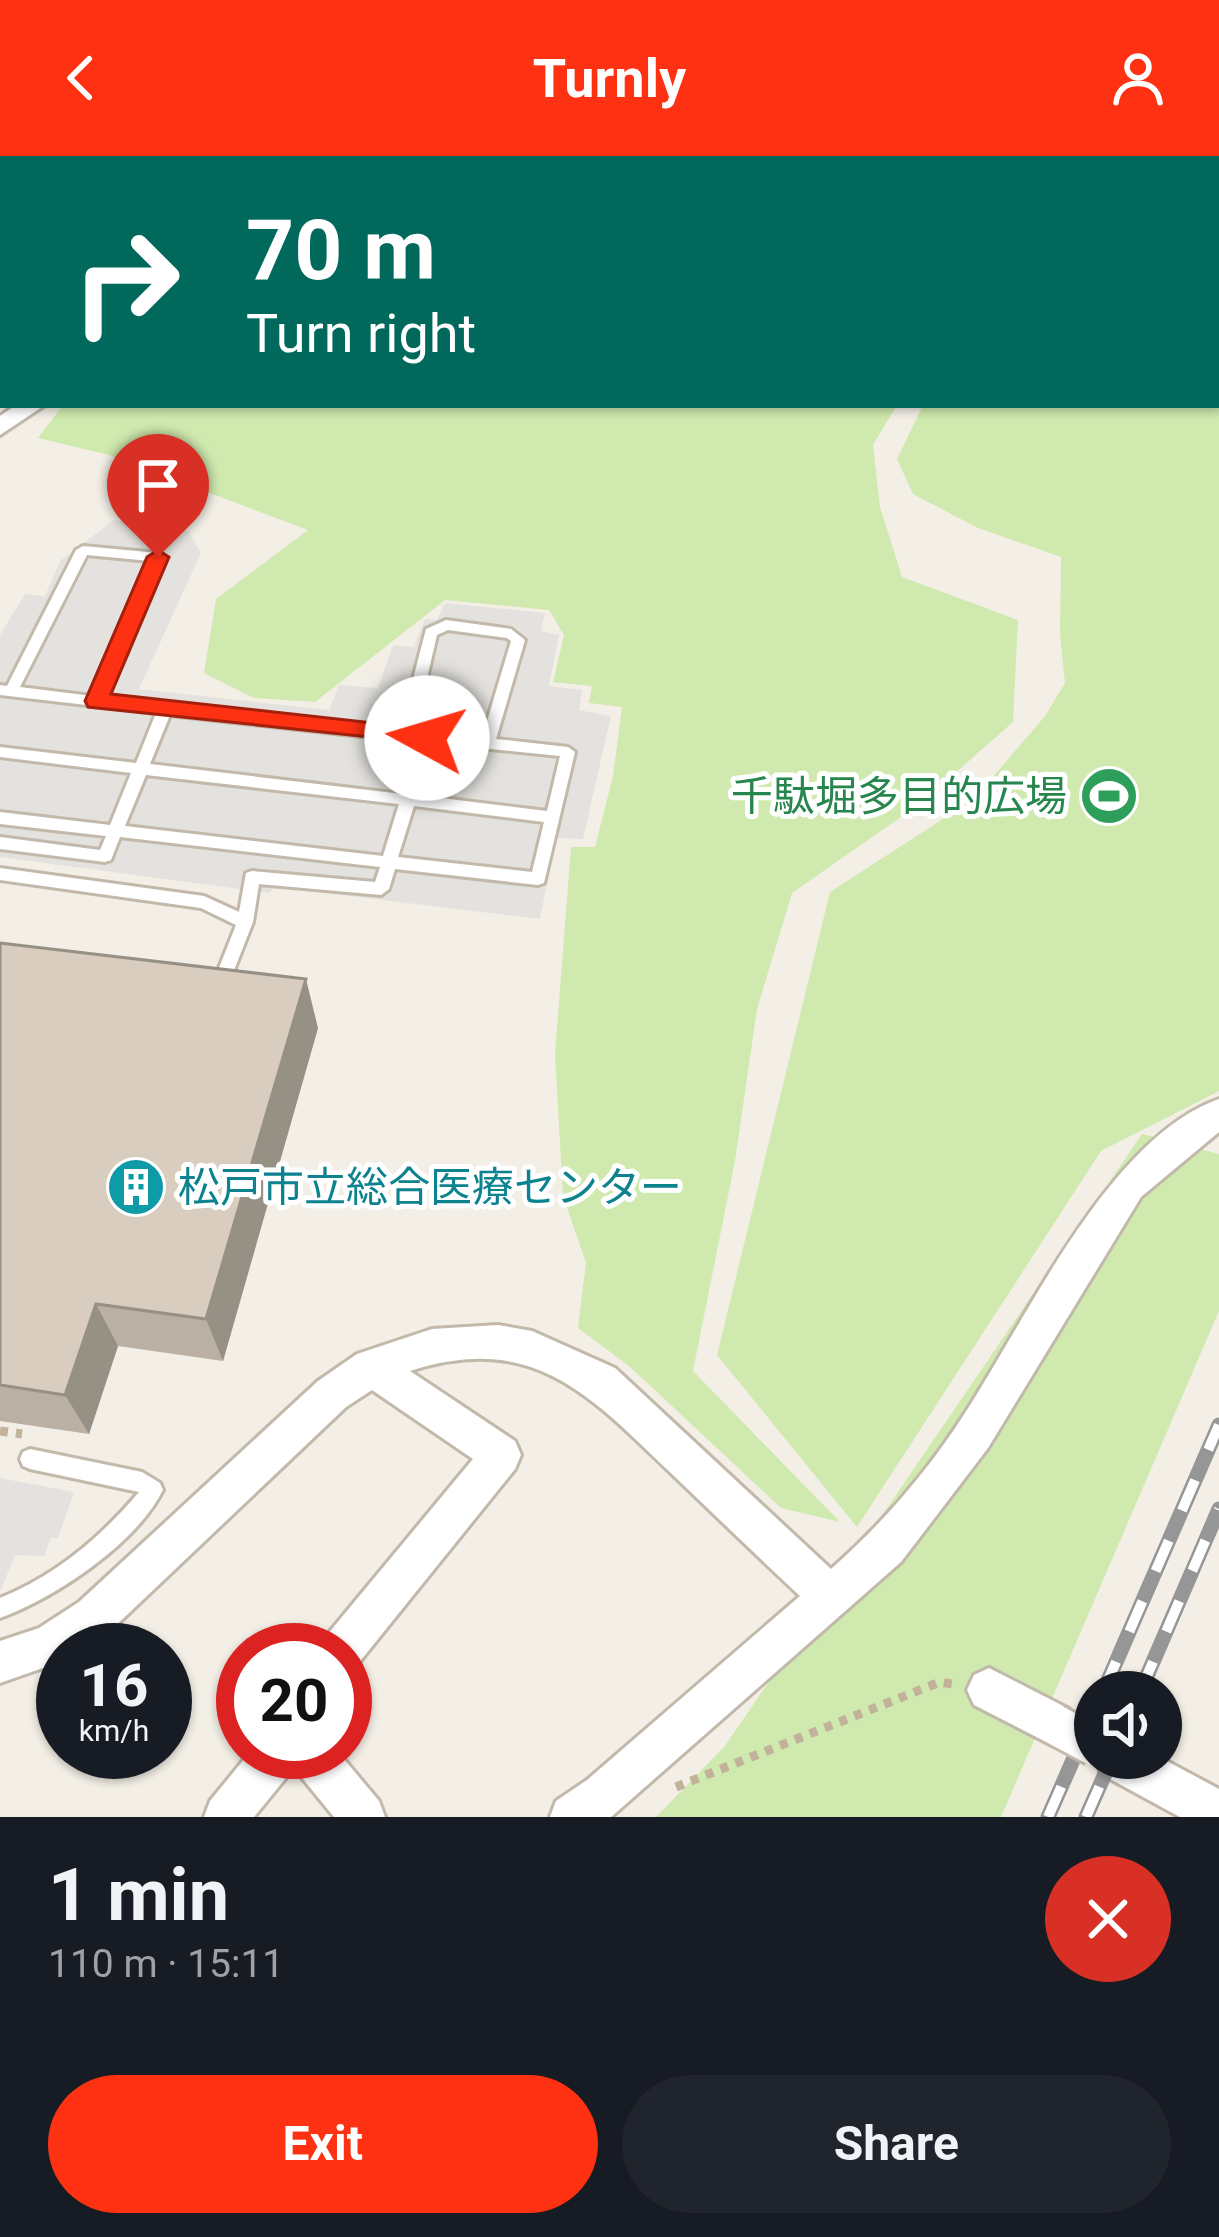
<!DOCTYPE html>
<meta charset="utf-8">
<style>
:root{--surface:#171b24;--page:#20242c;--text:#f1f3f6;--muted:#9ea1a6;--accent:#fe3112}
body{margin:0;font-family:Roboto,"Noto Sans JP",sans-serif;background:var(--page);color:var(--text);height:100vh;display:flex;flex-direction:column;font-size:45px;white-space:nowrap}
*{box-sizing:border-box;margin:0}
p{font-size:39px;color:var(--muted)}
.icon{flex:none;width:66px;height:66px;fill:none;stroke:currentColor;stroke-width:2;stroke-linecap:round;stroke-linejoin:round}
.map{position:relative;height:1661px;overflow:hidden}
.panel{display:flex;flex-direction:column;background:var(--surface);flex:1}
.panel>*{flex:none}
.top-card{position:absolute;left:0px;top:0px;width:1221px;height:252px;box-shadow:0 3px 9px #0004;background:#00695c;color:#fff;overflow:hidden}
.controls{position:absolute;left:1074px;top:1515px;display:grid;gap:24px}
.controls a{display:grid;place-items:center;width:108px;height:108px;border-radius:50%;background:var(--surface);box-shadow:0 3px 9px #0004;font-size:60px}
.speed{position:absolute;left:36px;top:1467px;display:flex;gap:24px;font-size:60px;font-weight:700;text-align:center}
.speed>*{display:grid;place-content:center;width:156px;height:156px;border-radius:50%;background:var(--surface);box-shadow:0 3px 9px #0004;line-height:1}
.speed small{font-size:30px;font-weight:400}
.speed .limit{border:18px solid #d22;background:#fff;color:#111}
.pin{position:absolute;display:grid;place-items:center;width:102px;height:102px;color:#fff;margin:-123px -51px;border-radius:50% 50% 50% 0;rotate:-45deg;box-shadow:0 0 12px #0007}
.pin .icon{rotate:45deg}
.me{position:absolute;width:132px;margin:-66px;rotate:276deg;stroke-linejoin:round;filter:drop-shadow(0 0 9px #0008)}
.turn{display:flex;align-items:center;gap:42px;height:252px;padding:0 48px;font-size:54px}
.turn .icon{width:156px;height:156px;stroke-width:2.5}
.turn b{display:block;font-size:84px;line-height:102px}
.round{display:grid;place-items:center;flex:none;width:126px;height:126px;border-radius:63px;background:var(--page)}
.headline{display:flex;align-items:center;justify-content:space-between;height:204px;padding:0 48px}
h1{font-size:72px;font-weight:700;line-height:90px}
.button{display:flex;gap:24px;margin-top:auto;padding:24px 48px}
.button a{flex:1;height:138px;border-radius:72px;background:var(--accent);color:#fff;font-size:48px;font-weight:700;line-height:138px;text-align:center}
.button a+a{background:var(--page);color:var(--text)}
header{display:flex;justify-content:space-between;align-items:center;height:156px;padding:0 48px;background:var(--accent);color:#fff;font-size:54px;font-weight:700}
.map>svg:first-child{display:block}
.green{fill:#cfe9ae}
.parking{fill:#e4e2de}
.lines{fill:none;stroke-linecap:round;stroke-linejoin:round}
.secondary-tunnel{stroke:#d0ccc3;stroke-width:33;stroke-dasharray:33 16;stroke-linecap:butt}
.lane-casing{stroke:#c2b9ab;stroke-width:6}
.street-casing{stroke:#c2b9ab;stroke-width:6}
.path{stroke:#c1b299;stroke-width:9;stroke-dasharray:8 8;stroke-linecap:butt}
.lane{fill:#fff;fill-rule:evenodd}
.street{fill:#fff;fill-rule:evenodd}
.rail-casing{stroke:#969696;stroke-width:15}
.rail{stroke:#fff;stroke-width:10;stroke-dasharray:33;stroke-linecap:butt}
.street-bridge-casing{stroke:#c2b9ab;stroke-width:45;stroke-linecap:butt}
.street-bridge{stroke:#fff;stroke-width:39}
.wall{fill:#bab0a3}
.shaded-wall{fill:#979085}
.building{fill:#d8cdbe;stroke:#979085;stroke-width:3}
.route{fill:#fe3112;stroke:#a5200c;stroke-width:3}
.labels{text-anchor:middle;stroke-width:10;stroke-linejoin:round;paint-order:stroke}
.leisure-label{font-size:42px;fill:#27864d;stroke:#fff;text-anchor:end}
.culture-label{font-size:42px;fill:#0d838f;stroke:#fff;text-anchor:start}
</style>
<header><svg class="icon" aria-label="back" viewBox="0 0 24 24"><path d="M15 5l-7 7 7 7"/></svg>Turnly<svg class="icon" aria-label="person" viewBox="0 0 24 24"><circle cx="12" cy="8" r="4"/><path d="M4 21q1-7 8-7t8 7"/></svg></header>
<div class="map">
<svg width="1219" height="1661" viewBox="0 0 1219 1661">
<rect width="100%" height="100%" fill="#f3efe6"/>
<g class="green">
<path d="M 1219,197 L 1219,935 L 1101,995 L 857,1371 L 717,1199 L 830,736 L 974,643 L 1045,560 L 1065,527 L 1060,478 L 1061,401 L 978,372 L 913,338 L 897,303 L 923,249 L 1218,249 Z"/>
<path d="M 63,249 L 897,249 L 873,289 L 880,351 L 902,421 L 1018,464 L 1013,566 L 921,647 L 792,737 L 757,853 L 735,1005 L 693,1215 L 840,1366 L 781,1352 L 629,1210 L 578,1172 L 586,1107 L 563,1040 L 555,898 L 571,691 L 595,691 L 613,620 L 622,551 L 589,547 L 592,530 L 553,526 L 564,479 L 549,454 L 445,444 L 315,546 L 254,542 L 204,517 L 216,443 L 308,374 L 109,299 L 38,282 Z"/>
<path d="M 1142,978 L 1219,998 L 1219,1155 L 1001,1661 L 656,1661 L 725,1590 Z"/>
</g>
<g class="parking">
<path d="M 114,364 L 188,375 L 201,397 L 139,533 L 329,554 L 339,529 L 378,532 L 393,489 L 414,491 L 425,463 L 437,464 L 445,447 L 545,457 L 541,475 L 559,479 L 549,530 L 582,534 L 579,554 L 611,560 L 583,683 L 556,682 L 540,763 L 275,731 L 269,737 L 0,701 L 0,479 L 25,438 L 45,440 L 60,405 Z"/>
<path d="M 0,1322 L 74,1336 L 58,1382 L 51,1382 L 44,1400 L 15,1399 L 0,1436 Z"/>
</g>
<g class="lines">
<g class="secondary-tunnel">
<path d="M 91,3 L 96,0"/>
<path d="M 135,3 L 140,0"/>
</g>
<g class="lane-casing">
<g id="lane">
<path d="M 83,390 L 158,397 L 165,401 L 106,541 L 400,573 L 426,473 L 446,464 L 511,473 L 525,484 L 496,583 L 568,591 L 575,596 L 544,727 L 538,729 L 395,713 L 389,733 L 381,739 L 259,728 L 253,766 L 227,832 L 225,837 L 213,837 L 211,832 L 236,769 L 201,752 L 0,724 L 0,712 L 204,740 L 239,756 L 246,717 L 252,715 L 375,726 L 380,711 L 120,681 L 111,704 L 105,706 L 0,693 L 0,681 L 100,694 L 106,680 L 0,668 L 0,656 L 110,669 L 131,617 L 0,601 L 0,591 L 136,607 L 156,557 L 0,539 L 0,529 L 7,530 L 76,394 ZM 87,399 L 150,405 L 92,540 L 20,531 ZM 448,474 L 507,482 L 511,485 L 482,582 L 415,574 L 437,479 ZM 170,559 L 406,585 L 419,585 L 402,638 L 150,608 ZM 433,587 L 560,600 L 547,655 L 417,639 ZM 146,619 L 399,648 L 383,700 L 125,670 ZM 414,650 L 544,666 L 532,716 L 398,701 Z"/>
<path d="M 30,1293 L 142,1316 L 160,1327 L 163,1334 C 135,1389 56,1441 0,1462 L 0,1442 C 55,1420 101,1381 139,1336 L 30,1313 L 23,1310 L 20,1303 L 23,1296 Z"/>
</g>
</g>
<g class="street-casing">
<g id="street">
<path d="M 539,0 L 561,0 L 564,3 L 542,3 Z"/>
<path d="M 1023,0 L 1045,0 L 1046,3 L 1024,3 Z"/>
<path d="M 1127,0 L 1152,0 L 1155,3 L 1130,3 Z"/>
<rect x="1218" y="32" width="1" height="13"/>
<rect x="1218" y="141" width="1" height="15"/>
<path d="M 16,249 L 45,249 L 0,279 L 0,260 Z"/>
<path d="M 1219,943 L 1219,976 L 1141,1041 L 988,1292 L 901,1406 L 611,1661 L 550,1661 L 556,1645 L 587,1624 L 800,1440 C 757,1400 715,1359 673,1319 C 590,1240 535,1175 410,1215 L 515,1285 L 521,1299 L 515,1313 L 357,1509 L 345,1514 L 345,1494 L 321,1494 L 327,1479 L 473,1303 L 372,1234 L 346,1251 L 109,1476 L 81,1494 L 63,1494 L 63,1505 L 0,1527 L 0,1485 L 39,1472 L 79,1446 L 318,1225 L 357,1198 L 432,1173 L 498,1169 L 532,1175 L 615,1212 L 831,1413 C 881,1369 927,1316 963,1260 C 1026,1165 1108,982 1219,943 Z"/>
<path d="M 989,1512 L 1069,1553 L 1076,1568 L 1069,1583 L 1054,1590 L 974,1549 L 967,1534 L 974,1519 Z"/>
<path d="M 250,1596 L 338,1596 L 379,1645 L 385,1661 L 334,1661 L 294,1612 L 254,1661 L 204,1661 L 210,1645 Z"/>
<path d="M 1095,1602 L 1161,1602 L 1219,1633 L 1219,1661 L 1180,1661 L 1101,1618 Z"/>
</g>
</g>
<g class="path">
<path d="M 0,1275 L 22,1278"/>
<path d="M 676,1631 L 940,1526 L 952,1528"/>
</g>
<use href="#lane" class="lane"/>
<use href="#street" class="street"/>
<g class="rail-casing">
<g id="rail">
<path d="M 1103,1536 L 1219,1269"/>
<path d="M 1140,1536 L 1219,1353"/>
<path d="M 1048,1661 L 1095,1554"/>
<path d="M 1086,1661 L 1112,1602"/>
</g>
</g>
<use href="#rail" class="rail"/>
<g class="street-bridge-casing">
<path id="street-bridge" d="M 1054,1568 L 1095,1590"/>
</g>
<use href="#street-bridge" class="street-bridge"/>
</g>
<path class="wall" d="M 0,787 L 318,872 L 223,1205 L 118,1190 L 89,1278 L 0,1265 Z"/>
<g class="shaded-wall">
<path d="M 306,823 L 318,872 L 223,1205 L 206,1163 Z"/>
<path d="M 96,1148 L 118,1190 L 89,1278 L 65,1239 Z"/>
</g>
<path class="building" d="M 0,787 L 306,823 L 206,1163 L 96,1148 L 65,1239 L 0,1229 Z"/>
<path class="route" d="M 158,394 L 169,401 L 111,538 L 427,573 L 436,576 L 436,588 L 88,551 L 85,545 L 147,401 Z"/>
<defs>
<g id="stadium-disc" transform="scale(3)"><circle r="9.5" fill="#2e9e5b" stroke="#fff"/><path d="M0-5a6.5 5 0 1 0 0 10a6.5 5 0 1 0 0-10ZM-3.5-1.8h7v3.6h-7Z" fill="#fff"/></g>
<g id="building-disc" transform="scale(3)"><circle r="9.5" fill="#0f9aa8" stroke="#fff"/><path d="M-4-6H4V6H1V3H-1V6H-4ZM-2.5-4.3h1.7v1.8h-1.7ZM.8-4.3h1.7v1.8H.8ZM-2.5-1h1.7V.8h-1.7ZM.8-1h1.7V.8H.8Z" fill="#fff"/></g>
</defs>
<g fill-rule="evenodd">
<use href="#stadium-disc" x="1109" y="640"/>
<use href="#building-disc" x="136" y="1031"/>
</g>
<g class="labels">
<g class="leisure-label">
<text x="1067" y="655">千駄堀多目的広場</text>
</g>
<g class="culture-label">
<text x="178" y="1046">松戸市立総合医療センター</text>
</g>
</g>
</svg>
<div class="controls">
<a><svg class="icon" aria-label="sound" viewBox="0 0 24 24"><path d="M4 9h4l5-4v14l-5-4H4zM17 9q2 3 0 6"/></svg></a>
</div>
<div class="speed"><div>16<small>km/h</small></div><div class="limit">20</div></div>
<div class="pin" style="left:158px;top:401px;background:#d93025"><svg class="icon" aria-label="arrive" viewBox="0 0 24 24"><path d="M6 21V4h12l-3 4 3 4H6"/></svg></div>
<svg class="me" style="left:427px;top:582px" viewBox="-20 -20 40 40"><circle r="19" fill="#fff"/><path d="M0-13L10 11 0 6-10 11z" fill="#fe3112"/></svg>
<div class="top-card">
<div class="turn"><svg class="icon" aria-label="right" viewBox="0 0 24 24"><path d="M7 20v-9h11M14 6l5 5-5 5"/></svg><div><b>70 m</b>Turn right</div></div>
</div>
</div>
<section class="panel">
<div class="headline"><div><h1>1 min</h1><p>110 m · 15:11</p></div><a class="round" style="background:#d93025;color:#fff"><svg class="icon" aria-label="close" viewBox="0 0 24 24"><path d="M6 6l12 12M18 6L6 18"/></svg></a></div>
<div class="button"><a>Exit</a><a>Share</a></div>
</section>
